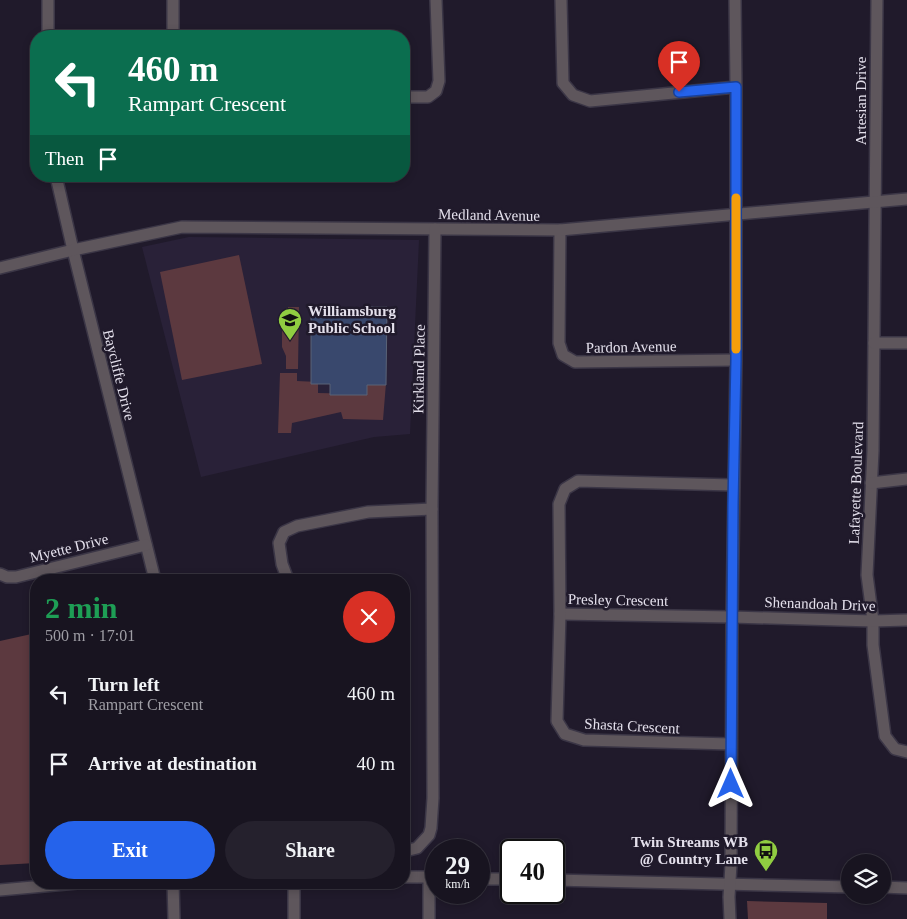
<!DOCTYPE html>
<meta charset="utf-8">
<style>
:root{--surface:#181420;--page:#25212d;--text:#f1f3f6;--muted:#9f9ea5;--line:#36333e;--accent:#2563eb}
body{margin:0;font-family:Georgia,serif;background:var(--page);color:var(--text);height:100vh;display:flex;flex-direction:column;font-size:19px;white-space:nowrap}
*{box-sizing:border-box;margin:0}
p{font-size:16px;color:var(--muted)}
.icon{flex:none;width:28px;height:28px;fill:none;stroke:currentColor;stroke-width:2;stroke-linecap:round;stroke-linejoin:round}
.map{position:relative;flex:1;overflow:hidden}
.side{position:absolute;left:30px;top:574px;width:380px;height:315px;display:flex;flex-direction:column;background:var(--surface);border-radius:20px;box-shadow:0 2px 8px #0003,0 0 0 1px var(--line)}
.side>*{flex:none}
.banner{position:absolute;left:30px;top:30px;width:380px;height:152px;border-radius:20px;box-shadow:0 2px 8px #0003,0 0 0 1px var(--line);background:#0b6e4f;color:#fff;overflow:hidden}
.fabs{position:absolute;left:841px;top:854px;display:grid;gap:10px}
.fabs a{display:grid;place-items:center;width:50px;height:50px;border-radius:50%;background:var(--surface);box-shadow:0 2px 8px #0003,0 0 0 1px var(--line);font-size:25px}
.speed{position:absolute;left:425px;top:839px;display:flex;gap:10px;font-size:25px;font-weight:700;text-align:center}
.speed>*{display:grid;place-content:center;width:65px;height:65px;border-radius:50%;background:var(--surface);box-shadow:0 2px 8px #0003,0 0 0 1px var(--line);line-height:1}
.speed small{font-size:12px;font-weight:400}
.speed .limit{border:2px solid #111;border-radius:8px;background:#fff;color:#111}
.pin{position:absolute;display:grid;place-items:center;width:42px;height:42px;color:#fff;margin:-51px -21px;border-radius:50% 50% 50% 0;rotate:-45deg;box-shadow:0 0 5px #0007}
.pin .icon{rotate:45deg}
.me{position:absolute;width:55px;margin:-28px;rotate:0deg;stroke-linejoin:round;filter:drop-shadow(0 0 4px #0008)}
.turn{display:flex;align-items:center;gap:18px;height:105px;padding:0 15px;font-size:22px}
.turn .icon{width:65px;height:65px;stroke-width:2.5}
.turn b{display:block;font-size:35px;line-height:42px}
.then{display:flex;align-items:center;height:48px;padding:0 15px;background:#0003;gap:10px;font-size:19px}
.round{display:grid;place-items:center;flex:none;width:52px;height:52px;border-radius:26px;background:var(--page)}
.summary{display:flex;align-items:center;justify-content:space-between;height:85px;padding:0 15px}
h1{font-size:30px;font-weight:600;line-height:38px;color:#1e9e55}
.primary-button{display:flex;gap:10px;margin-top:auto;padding:10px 15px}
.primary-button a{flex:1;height:58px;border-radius:30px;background:var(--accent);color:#fff;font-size:20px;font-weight:600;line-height:58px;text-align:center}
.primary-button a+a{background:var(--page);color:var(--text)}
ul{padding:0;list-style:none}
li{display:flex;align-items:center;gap:15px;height:70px;padding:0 15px}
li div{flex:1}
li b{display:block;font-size:19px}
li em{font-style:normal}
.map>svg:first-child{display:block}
.built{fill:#292138}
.green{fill:#5c393f}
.building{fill:#39486d;stroke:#5a6377}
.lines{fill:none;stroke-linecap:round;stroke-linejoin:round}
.minor-casing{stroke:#3b3646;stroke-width:14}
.minor{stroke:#5e565c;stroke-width:11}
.route-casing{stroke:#184099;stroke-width:12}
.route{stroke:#2563eb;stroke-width:9}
.slow{stroke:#f59e0b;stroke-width:9}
.labels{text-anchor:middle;stroke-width:5;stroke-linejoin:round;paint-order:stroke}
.street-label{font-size:15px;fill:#e4e0ec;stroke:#201a2b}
.poi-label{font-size:15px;font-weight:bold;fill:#e4e0ec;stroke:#201a2b;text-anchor:start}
</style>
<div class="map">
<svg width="907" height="919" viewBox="0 0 907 919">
<rect width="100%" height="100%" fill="#201a2b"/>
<path class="built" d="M 189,237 L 419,240 L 410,434 L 374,437 L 201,477 L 142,247 Z"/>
<g class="green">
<path d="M 239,255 L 262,364 L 182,380 L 160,272 Z"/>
<path d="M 288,307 L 299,307 L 298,369 L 286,369 L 286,356 L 282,347 L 282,327 L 287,319 Z"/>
<path d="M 280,373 L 297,373 L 297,381 L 318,382 L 318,393 L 362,394 L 363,382 L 386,383 L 383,420 L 343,419 L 341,412 L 292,423 L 291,433 L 278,433 Z"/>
<path d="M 36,633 L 36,863 L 0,865 L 0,641 Z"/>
<path d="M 747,901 L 827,903 L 827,919 L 748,919 Z"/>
</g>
<path class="building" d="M 364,307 L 387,307 L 386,385 L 367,385 L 367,395 L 330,395 L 330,384 L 311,384 L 311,311 L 364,312 Z"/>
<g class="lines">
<g class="minor-casing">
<g id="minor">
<path d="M 48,0 L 48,36"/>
<path d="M 173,0 L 173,36"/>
<path d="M 561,0 L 563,83 L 573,95 L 590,101 L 736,87"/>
<path d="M 877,0 L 873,451 L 867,575 L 873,621 L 873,645 L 885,736 L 895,749 L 907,752"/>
<path d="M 404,97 L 428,97 L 436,91 L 439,81 L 436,0"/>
<path d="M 56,176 L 73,250 L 155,580"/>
<path d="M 560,230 L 559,343 L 563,355 L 575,362 L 736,360"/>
<path d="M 0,268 L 73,250 L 182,227 L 560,230 L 907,199"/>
<path d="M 874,343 L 907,343"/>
<path d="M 871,483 L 907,479"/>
<path d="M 0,574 L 7,577 L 16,577 L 146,545"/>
<path d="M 288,580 L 282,564 L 279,543 L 284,532 L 297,526 L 368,512 L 432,509"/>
<path d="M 560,614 L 732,617 L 873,621 L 907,620"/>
<path d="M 731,744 L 584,740 L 565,734 L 557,721 L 560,614 L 559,504 L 565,489 L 578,481 L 733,485"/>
<path d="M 404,849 L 409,850 L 417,848 L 429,835 L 431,828 L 433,798 L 432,509 L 435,229"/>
<path d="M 404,877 L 435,877"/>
<path d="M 479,879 L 511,879"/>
<path d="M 554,880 L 850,887"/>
<path d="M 173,882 L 174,919"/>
<path d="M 294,882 L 294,919"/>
<path d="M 882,887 L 907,888"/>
<path d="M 0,890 L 88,882"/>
<path d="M 429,919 L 429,877"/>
<path d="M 730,919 L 729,897 L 731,864 L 732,617 L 736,360 L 736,87 L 735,0"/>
</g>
</g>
<use href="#minor" class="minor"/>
</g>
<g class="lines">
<g class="route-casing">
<path id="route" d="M 679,92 L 736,87 L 736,360 L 733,504 L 731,784"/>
</g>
<use href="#route" class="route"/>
<path class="slow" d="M 736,349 L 736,198"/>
</g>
<defs>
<g id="school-pin" transform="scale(1.25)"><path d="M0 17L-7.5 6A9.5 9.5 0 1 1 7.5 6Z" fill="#90cd41" stroke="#201a2b"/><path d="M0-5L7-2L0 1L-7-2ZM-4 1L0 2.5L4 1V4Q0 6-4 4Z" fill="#111"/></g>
<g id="bus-pin" transform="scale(1.25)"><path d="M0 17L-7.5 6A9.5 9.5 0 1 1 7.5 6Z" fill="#90cd41" stroke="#201a2b"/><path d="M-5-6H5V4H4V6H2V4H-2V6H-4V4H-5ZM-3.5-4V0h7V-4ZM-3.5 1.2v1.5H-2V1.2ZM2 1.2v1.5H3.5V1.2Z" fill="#111"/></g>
</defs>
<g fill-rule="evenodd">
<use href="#school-pin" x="290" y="320"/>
<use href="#bus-pin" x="766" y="851"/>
</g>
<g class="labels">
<g class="street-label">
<text transform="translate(861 101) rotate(-90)" y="5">Artesian Drive</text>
<text transform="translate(489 215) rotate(1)" y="5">Medland Avenue</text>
<text transform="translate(631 347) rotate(-1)" y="5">Pardon Avenue</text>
<text transform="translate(419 369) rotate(-89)" y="5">Kirkland Place</text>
<text transform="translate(119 375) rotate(76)" y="5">Baycliffe Drive</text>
<text transform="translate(856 483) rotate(-88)" y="5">Lafayette Boulevard</text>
<text transform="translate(69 548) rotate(-14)" y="5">Myette Drive</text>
<text transform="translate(618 600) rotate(1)" y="5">Presley Crescent</text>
<text transform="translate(820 604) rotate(2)" y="5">Shenandoah Drive</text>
<text transform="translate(632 726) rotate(3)" y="5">Shasta Crescent</text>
</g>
<g class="poi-label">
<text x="308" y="316">Williamsburg<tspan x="308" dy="17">Public School</tspan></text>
<text x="748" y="847" text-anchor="end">Twin Streams WB<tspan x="748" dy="17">@ Country Lane</tspan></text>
</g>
</g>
</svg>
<div class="fabs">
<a><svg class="icon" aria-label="layers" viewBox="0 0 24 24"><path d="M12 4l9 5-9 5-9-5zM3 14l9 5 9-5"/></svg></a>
</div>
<div class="speed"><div>29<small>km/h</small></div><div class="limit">40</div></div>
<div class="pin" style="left:679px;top:92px;background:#d93025"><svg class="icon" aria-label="arrive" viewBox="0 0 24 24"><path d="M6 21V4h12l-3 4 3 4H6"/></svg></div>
<svg class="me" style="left:731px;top:784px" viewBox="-20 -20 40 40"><path d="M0-17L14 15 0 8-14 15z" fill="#2563eb" stroke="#fff" stroke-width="4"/></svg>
<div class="banner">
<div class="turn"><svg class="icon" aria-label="left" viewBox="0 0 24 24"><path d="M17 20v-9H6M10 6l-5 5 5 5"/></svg><div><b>460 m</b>Rampart Crescent</div></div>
<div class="then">Then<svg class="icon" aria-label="arrive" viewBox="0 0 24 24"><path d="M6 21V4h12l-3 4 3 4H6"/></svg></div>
</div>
<section class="side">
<div class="summary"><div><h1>2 min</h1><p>500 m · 17:01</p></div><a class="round" style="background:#d93025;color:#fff"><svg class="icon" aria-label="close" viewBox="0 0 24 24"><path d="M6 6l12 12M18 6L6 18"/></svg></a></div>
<ul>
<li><svg class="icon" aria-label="left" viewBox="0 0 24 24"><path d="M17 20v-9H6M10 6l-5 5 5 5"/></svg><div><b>Turn left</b><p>Rampart Crescent</p></div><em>460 m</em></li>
<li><svg class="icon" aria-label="arrive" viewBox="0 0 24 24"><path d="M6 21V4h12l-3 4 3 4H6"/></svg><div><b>Arrive at destination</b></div><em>40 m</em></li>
</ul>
<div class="primary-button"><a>Exit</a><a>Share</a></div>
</section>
</div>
